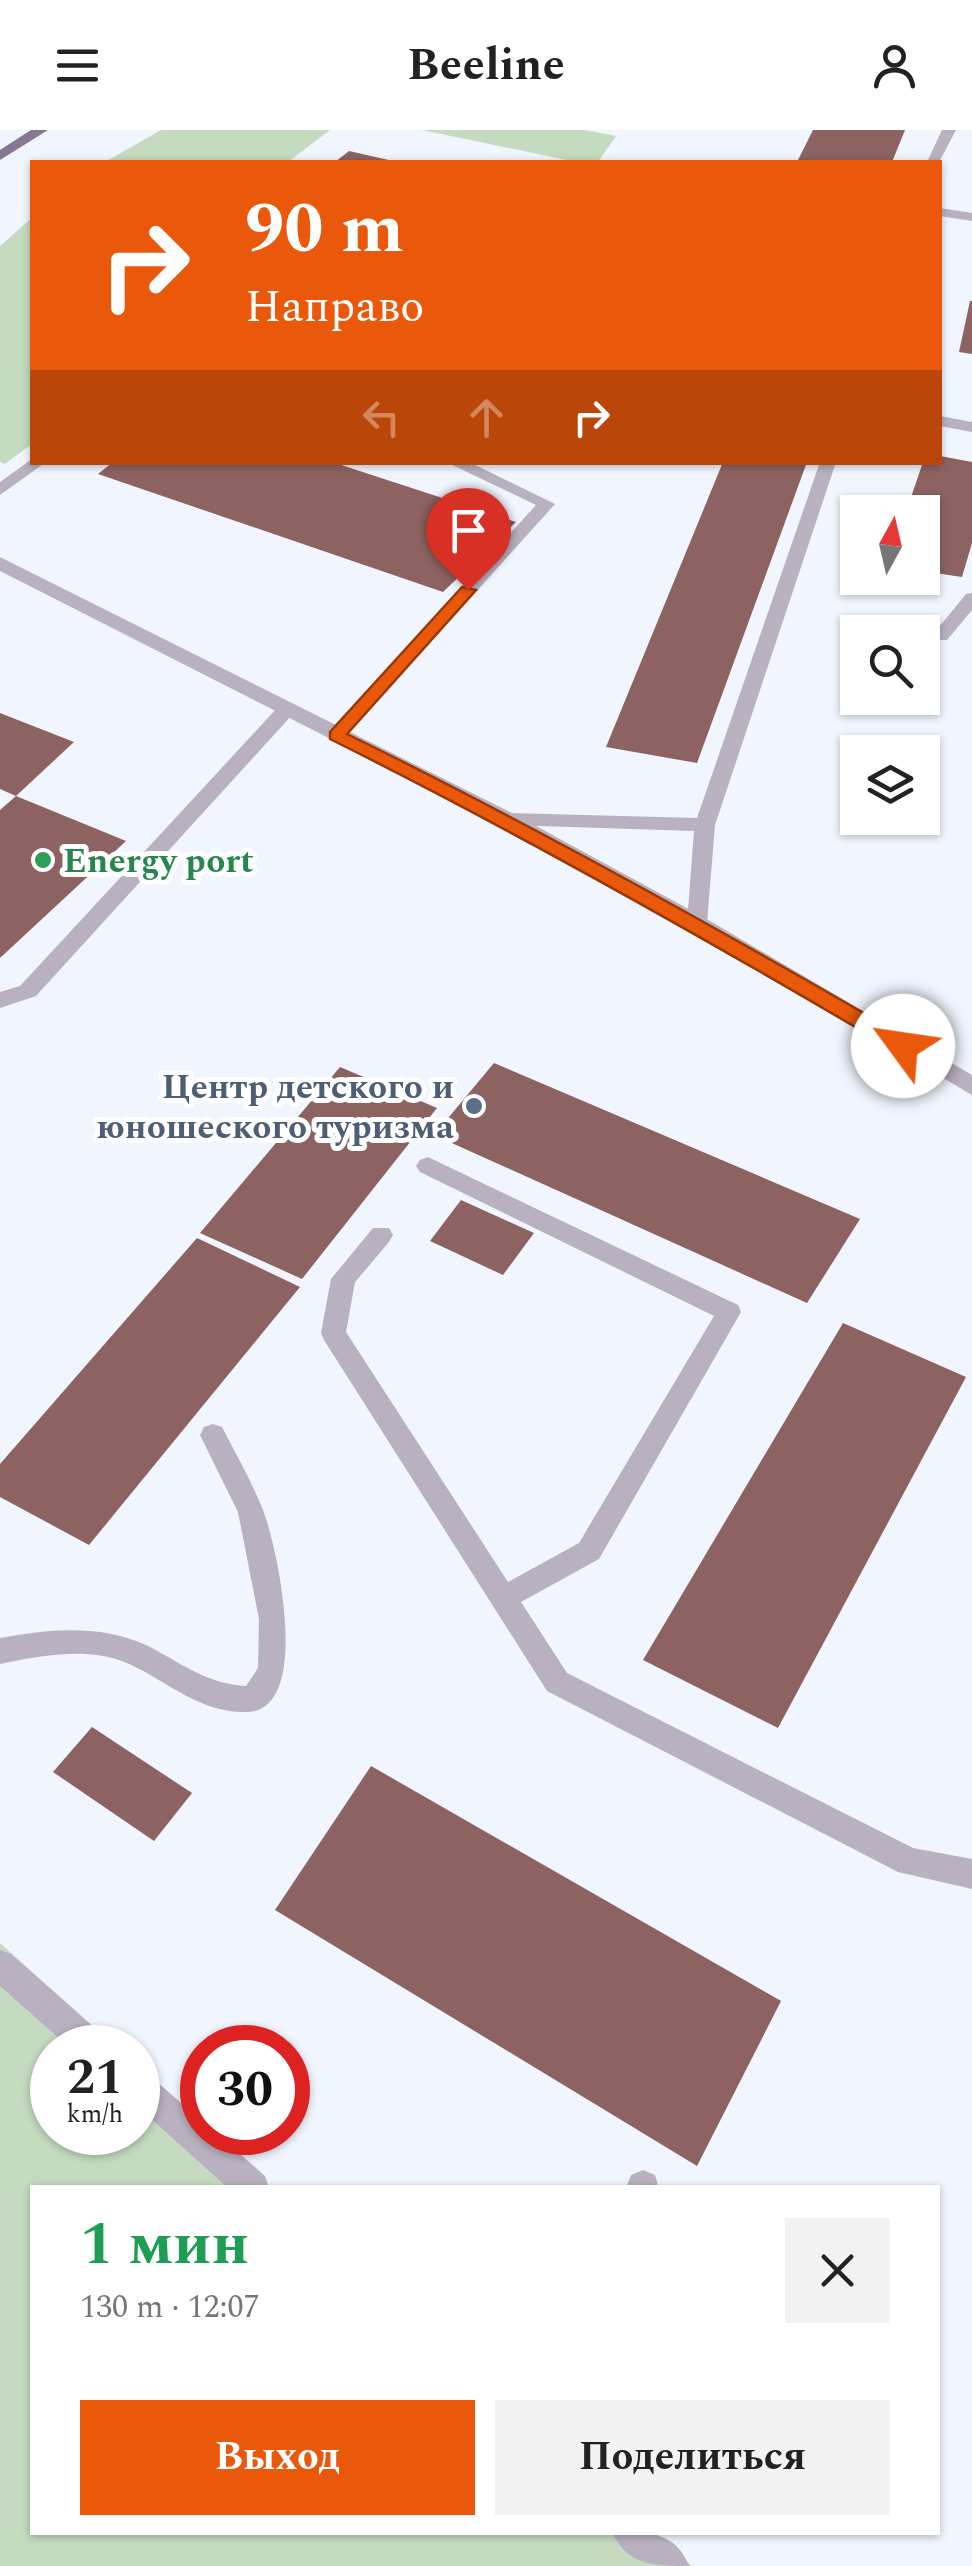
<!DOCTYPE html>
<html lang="ru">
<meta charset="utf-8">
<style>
:root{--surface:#fff;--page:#f2f2f2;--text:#222;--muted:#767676;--accent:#ea580c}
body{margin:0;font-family:Spectral,serif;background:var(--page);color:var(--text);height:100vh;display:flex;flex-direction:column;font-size:38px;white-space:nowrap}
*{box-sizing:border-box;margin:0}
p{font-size:32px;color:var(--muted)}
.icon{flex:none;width:55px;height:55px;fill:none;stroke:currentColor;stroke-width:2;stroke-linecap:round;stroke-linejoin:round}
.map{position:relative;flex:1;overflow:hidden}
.details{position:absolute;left:30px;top:2055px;width:910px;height:350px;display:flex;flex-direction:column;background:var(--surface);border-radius:0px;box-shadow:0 2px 8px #0004}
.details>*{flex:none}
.hud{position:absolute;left:30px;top:30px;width:912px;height:305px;border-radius:0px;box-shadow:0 2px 8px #0004;background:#ea580c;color:#fff;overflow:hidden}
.needle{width:65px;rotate:8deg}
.fabs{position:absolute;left:840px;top:365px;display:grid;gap:20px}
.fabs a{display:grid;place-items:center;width:100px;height:100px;border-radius:0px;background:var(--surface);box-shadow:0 2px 8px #0004;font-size:50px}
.speed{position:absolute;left:30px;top:1895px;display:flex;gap:20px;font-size:50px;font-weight:700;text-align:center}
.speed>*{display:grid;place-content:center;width:130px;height:130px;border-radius:50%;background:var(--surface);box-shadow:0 2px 8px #0004;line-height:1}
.speed small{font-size:25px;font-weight:400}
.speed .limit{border:15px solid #d22;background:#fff;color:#111}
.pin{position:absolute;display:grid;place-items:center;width:85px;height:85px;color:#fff;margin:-102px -42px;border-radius:50% 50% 50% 0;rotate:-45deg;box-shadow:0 0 10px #0007}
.pin .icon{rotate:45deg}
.me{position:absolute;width:110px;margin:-55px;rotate:301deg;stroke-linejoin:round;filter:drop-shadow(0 0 8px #0008)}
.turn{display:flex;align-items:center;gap:35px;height:210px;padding:0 50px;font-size:45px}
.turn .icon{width:130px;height:130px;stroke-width:2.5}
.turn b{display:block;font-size:70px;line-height:85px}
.lanes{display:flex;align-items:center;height:95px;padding:0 50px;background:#0003;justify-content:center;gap:50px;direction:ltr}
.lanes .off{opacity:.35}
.round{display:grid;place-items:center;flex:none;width:105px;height:105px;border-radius:0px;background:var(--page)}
.headline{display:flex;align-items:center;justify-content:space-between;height:170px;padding:0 50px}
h1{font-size:60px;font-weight:700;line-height:75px;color:#1e9e55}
.primary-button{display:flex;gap:20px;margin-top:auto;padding:20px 50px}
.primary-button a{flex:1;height:115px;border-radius:0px;background:var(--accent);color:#fff;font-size:40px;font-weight:700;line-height:115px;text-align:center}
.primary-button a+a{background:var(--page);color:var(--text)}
header{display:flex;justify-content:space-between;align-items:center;height:130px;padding:0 50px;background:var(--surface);font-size:45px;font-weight:700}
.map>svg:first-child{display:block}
.green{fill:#c4dbc0}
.building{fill:#8c6361}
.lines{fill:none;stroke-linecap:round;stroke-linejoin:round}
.service{fill:#b9b0c0;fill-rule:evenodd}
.minor{fill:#b9b0c0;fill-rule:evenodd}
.primary{fill:#877792;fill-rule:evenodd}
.route{fill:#ea580c;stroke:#983908;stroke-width:2.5}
.leisure-dot{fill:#2e9e5b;stroke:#fff;stroke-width:4}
.service-dot{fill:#5c6f8a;stroke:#fff;stroke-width:4}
.labels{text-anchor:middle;stroke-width:10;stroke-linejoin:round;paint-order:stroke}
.leisure-label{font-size:35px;font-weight:bold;fill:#27864d;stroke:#fff;text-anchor:start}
.service-label{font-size:35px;font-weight:bold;fill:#4e5e75;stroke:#fff;text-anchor:end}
</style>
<header><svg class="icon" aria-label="menu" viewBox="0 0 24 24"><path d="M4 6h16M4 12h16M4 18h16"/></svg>Beeline<svg class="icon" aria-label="person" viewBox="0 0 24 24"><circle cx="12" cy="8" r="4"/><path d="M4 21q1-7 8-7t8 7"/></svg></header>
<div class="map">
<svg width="972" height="2436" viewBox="0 0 972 2436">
<rect width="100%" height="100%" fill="#f0f5fe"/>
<g class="green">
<path d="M 161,0 L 330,0 L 288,32 L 105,32 Z"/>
<path d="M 422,0 L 584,0 L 616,6 L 598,32 L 576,32 Z"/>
<path d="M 32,88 L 32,314 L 5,334 L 0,332 L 0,116 Z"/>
<path d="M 0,1813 L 116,1917 L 52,1918 L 52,2002 L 138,2002 L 138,1937 L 202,1996 L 202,2002 L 210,2003 L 271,2057 L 32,2058 L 32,2402 L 655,2402 L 692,2436 L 0,2436 Z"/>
</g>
<g class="building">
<path d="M 813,0 L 905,0 L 892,32 L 797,32 Z"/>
<path d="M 349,21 L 393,31 L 393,32 L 335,32 Z"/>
<path d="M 970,171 L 972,171 L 972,224 L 959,222 Z"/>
<path d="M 940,326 L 972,332 L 972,413 L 962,447 L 922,441 L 922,382 L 906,382 L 923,332 L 940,332 Z"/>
<path d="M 113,332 L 332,332 L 516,392 L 443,462 L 98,344 Z"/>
<path d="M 723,332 L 807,332 L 697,633 L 606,617 Z"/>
<path d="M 0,583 L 74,612 L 16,666 L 0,659 Z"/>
<path d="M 16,666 L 126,711 L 0,828 L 0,680 Z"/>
<path d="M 494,933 L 860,1089 L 807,1173 L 434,1005 Z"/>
<path d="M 340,937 L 437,978 L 302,1149 L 200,1103 Z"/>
<path d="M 461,1070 L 534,1103 L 503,1145 L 430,1111 Z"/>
<path d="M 197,1108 L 300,1157 L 89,1415 L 0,1367 L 0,1334 Z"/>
<path d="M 843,1193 L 966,1247 L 778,1598 L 643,1530 Z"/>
<path d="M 92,1597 L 192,1663 L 154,1711 L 53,1642 Z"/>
<path d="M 371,1636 L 781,1871 L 697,2036 L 275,1780 Z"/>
</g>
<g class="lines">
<g class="service">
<path d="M 942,0 L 956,0 L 939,32 L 927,32 Z"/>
<path d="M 940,78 L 972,83 L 972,91 L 940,86 Z"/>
<path d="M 940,286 L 972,292 L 972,302 L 940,296 Z"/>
<path d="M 32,329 L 32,332 L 46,332 L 0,365 L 0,352 Z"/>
<path d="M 446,332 L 469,332 L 555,374 L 343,610 L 329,610 L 329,602 L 536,375 Z"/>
<path d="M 820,332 L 836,332 L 715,695 L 707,793 L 697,800 L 687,793 L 694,701 L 506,695 L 496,689 L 506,683 L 697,688 Z"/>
<path d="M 972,463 L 972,480 L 947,510 L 935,510 L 935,502 L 966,464 Z"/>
<path d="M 286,574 L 295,580 L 293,584 L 36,866 L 0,878 L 0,862 L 20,856 L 279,576 Z"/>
<path d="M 428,1027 L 738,1175 L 741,1182 L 599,1429 L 521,1472 L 567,1543 L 913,1718 L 972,1729 L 972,1759 L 898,1742 L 547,1561 L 324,1210 L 321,1203 L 331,1149 L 373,1098 L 389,1098 L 393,1105 L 389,1112 L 355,1152 L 346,1202 L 508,1452 L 579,1413 L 714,1186 L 420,1042 L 416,1036 L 420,1030 Z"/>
<path d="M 213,1294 L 222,1297 C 236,1324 252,1352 263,1380 C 277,1416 313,1579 248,1582 C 198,1584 165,1548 122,1531 C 85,1517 38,1526 0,1534 L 0,1508 C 49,1499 99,1494 146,1515 C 180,1532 206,1554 246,1556 L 258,1538 L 259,1489 L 238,1382 L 200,1305 L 204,1297 Z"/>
<path d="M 0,1820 L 11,1824 L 105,1907 L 110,1918 L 70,1918 L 0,1856 Z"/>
<path d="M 138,1940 L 149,1945 L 202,1991 L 202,2002 L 215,2002 L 265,2046 L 269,2058 L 228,2058 L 138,1977 Z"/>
<path d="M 643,2040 L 655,2045 L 659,2058 L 626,2058 L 631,2045 Z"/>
<path d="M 612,2402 C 646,2402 675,2400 689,2436 C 656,2436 627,2436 612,2402 Z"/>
</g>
<path class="minor" d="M 0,427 L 514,684 L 705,788 L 972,945 L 972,965 L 689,798 L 498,694 L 0,441 Z"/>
<path class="primary" d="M 31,0 L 48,0 L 0,30 L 0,20 Z"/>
</g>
<path class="route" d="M 462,457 L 476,460 L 347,604 C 539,698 725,802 910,910 L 910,921 L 896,921 C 710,811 523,705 330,609 L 330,602 Z"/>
<circle class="leisure-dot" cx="43" cy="730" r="10"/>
<circle class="service-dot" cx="474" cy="976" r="10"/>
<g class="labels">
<g class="leisure-label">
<text x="63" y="742">Energy port</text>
</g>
<g class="service-label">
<text x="454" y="968">Центр детского и<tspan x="454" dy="40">юношеского туризма</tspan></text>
</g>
</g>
</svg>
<div class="fabs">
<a><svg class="needle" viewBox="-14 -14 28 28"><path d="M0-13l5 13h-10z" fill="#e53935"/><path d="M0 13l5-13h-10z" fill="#767676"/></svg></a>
<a><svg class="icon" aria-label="search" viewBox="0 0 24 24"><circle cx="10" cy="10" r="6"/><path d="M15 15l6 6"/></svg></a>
<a><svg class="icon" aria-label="layers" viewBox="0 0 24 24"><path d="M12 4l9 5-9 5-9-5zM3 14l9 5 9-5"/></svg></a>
</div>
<div class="speed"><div>21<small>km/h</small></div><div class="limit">30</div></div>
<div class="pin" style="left:468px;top:460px;background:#d93025"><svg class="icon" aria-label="arrive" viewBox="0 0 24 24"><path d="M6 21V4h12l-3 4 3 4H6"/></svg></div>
<svg class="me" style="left:903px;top:916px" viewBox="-20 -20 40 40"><circle r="19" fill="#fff"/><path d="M0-13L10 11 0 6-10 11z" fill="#ea580c"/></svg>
<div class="hud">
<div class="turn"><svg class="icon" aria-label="right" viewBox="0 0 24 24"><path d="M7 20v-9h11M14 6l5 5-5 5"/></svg><div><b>90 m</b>Направо</div></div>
<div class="lanes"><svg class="icon off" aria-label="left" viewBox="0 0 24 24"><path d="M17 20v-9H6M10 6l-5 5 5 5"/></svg><svg class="icon off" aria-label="ahead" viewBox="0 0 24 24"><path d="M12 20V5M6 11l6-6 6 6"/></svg><svg class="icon" aria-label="right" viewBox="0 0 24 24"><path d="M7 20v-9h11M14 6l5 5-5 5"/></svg></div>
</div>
<section class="details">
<div class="headline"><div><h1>1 мин</h1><p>130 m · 12:07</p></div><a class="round"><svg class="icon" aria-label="close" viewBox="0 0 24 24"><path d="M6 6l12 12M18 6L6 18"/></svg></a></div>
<div class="primary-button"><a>Выход</a><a>Поделиться</a></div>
</section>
</div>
